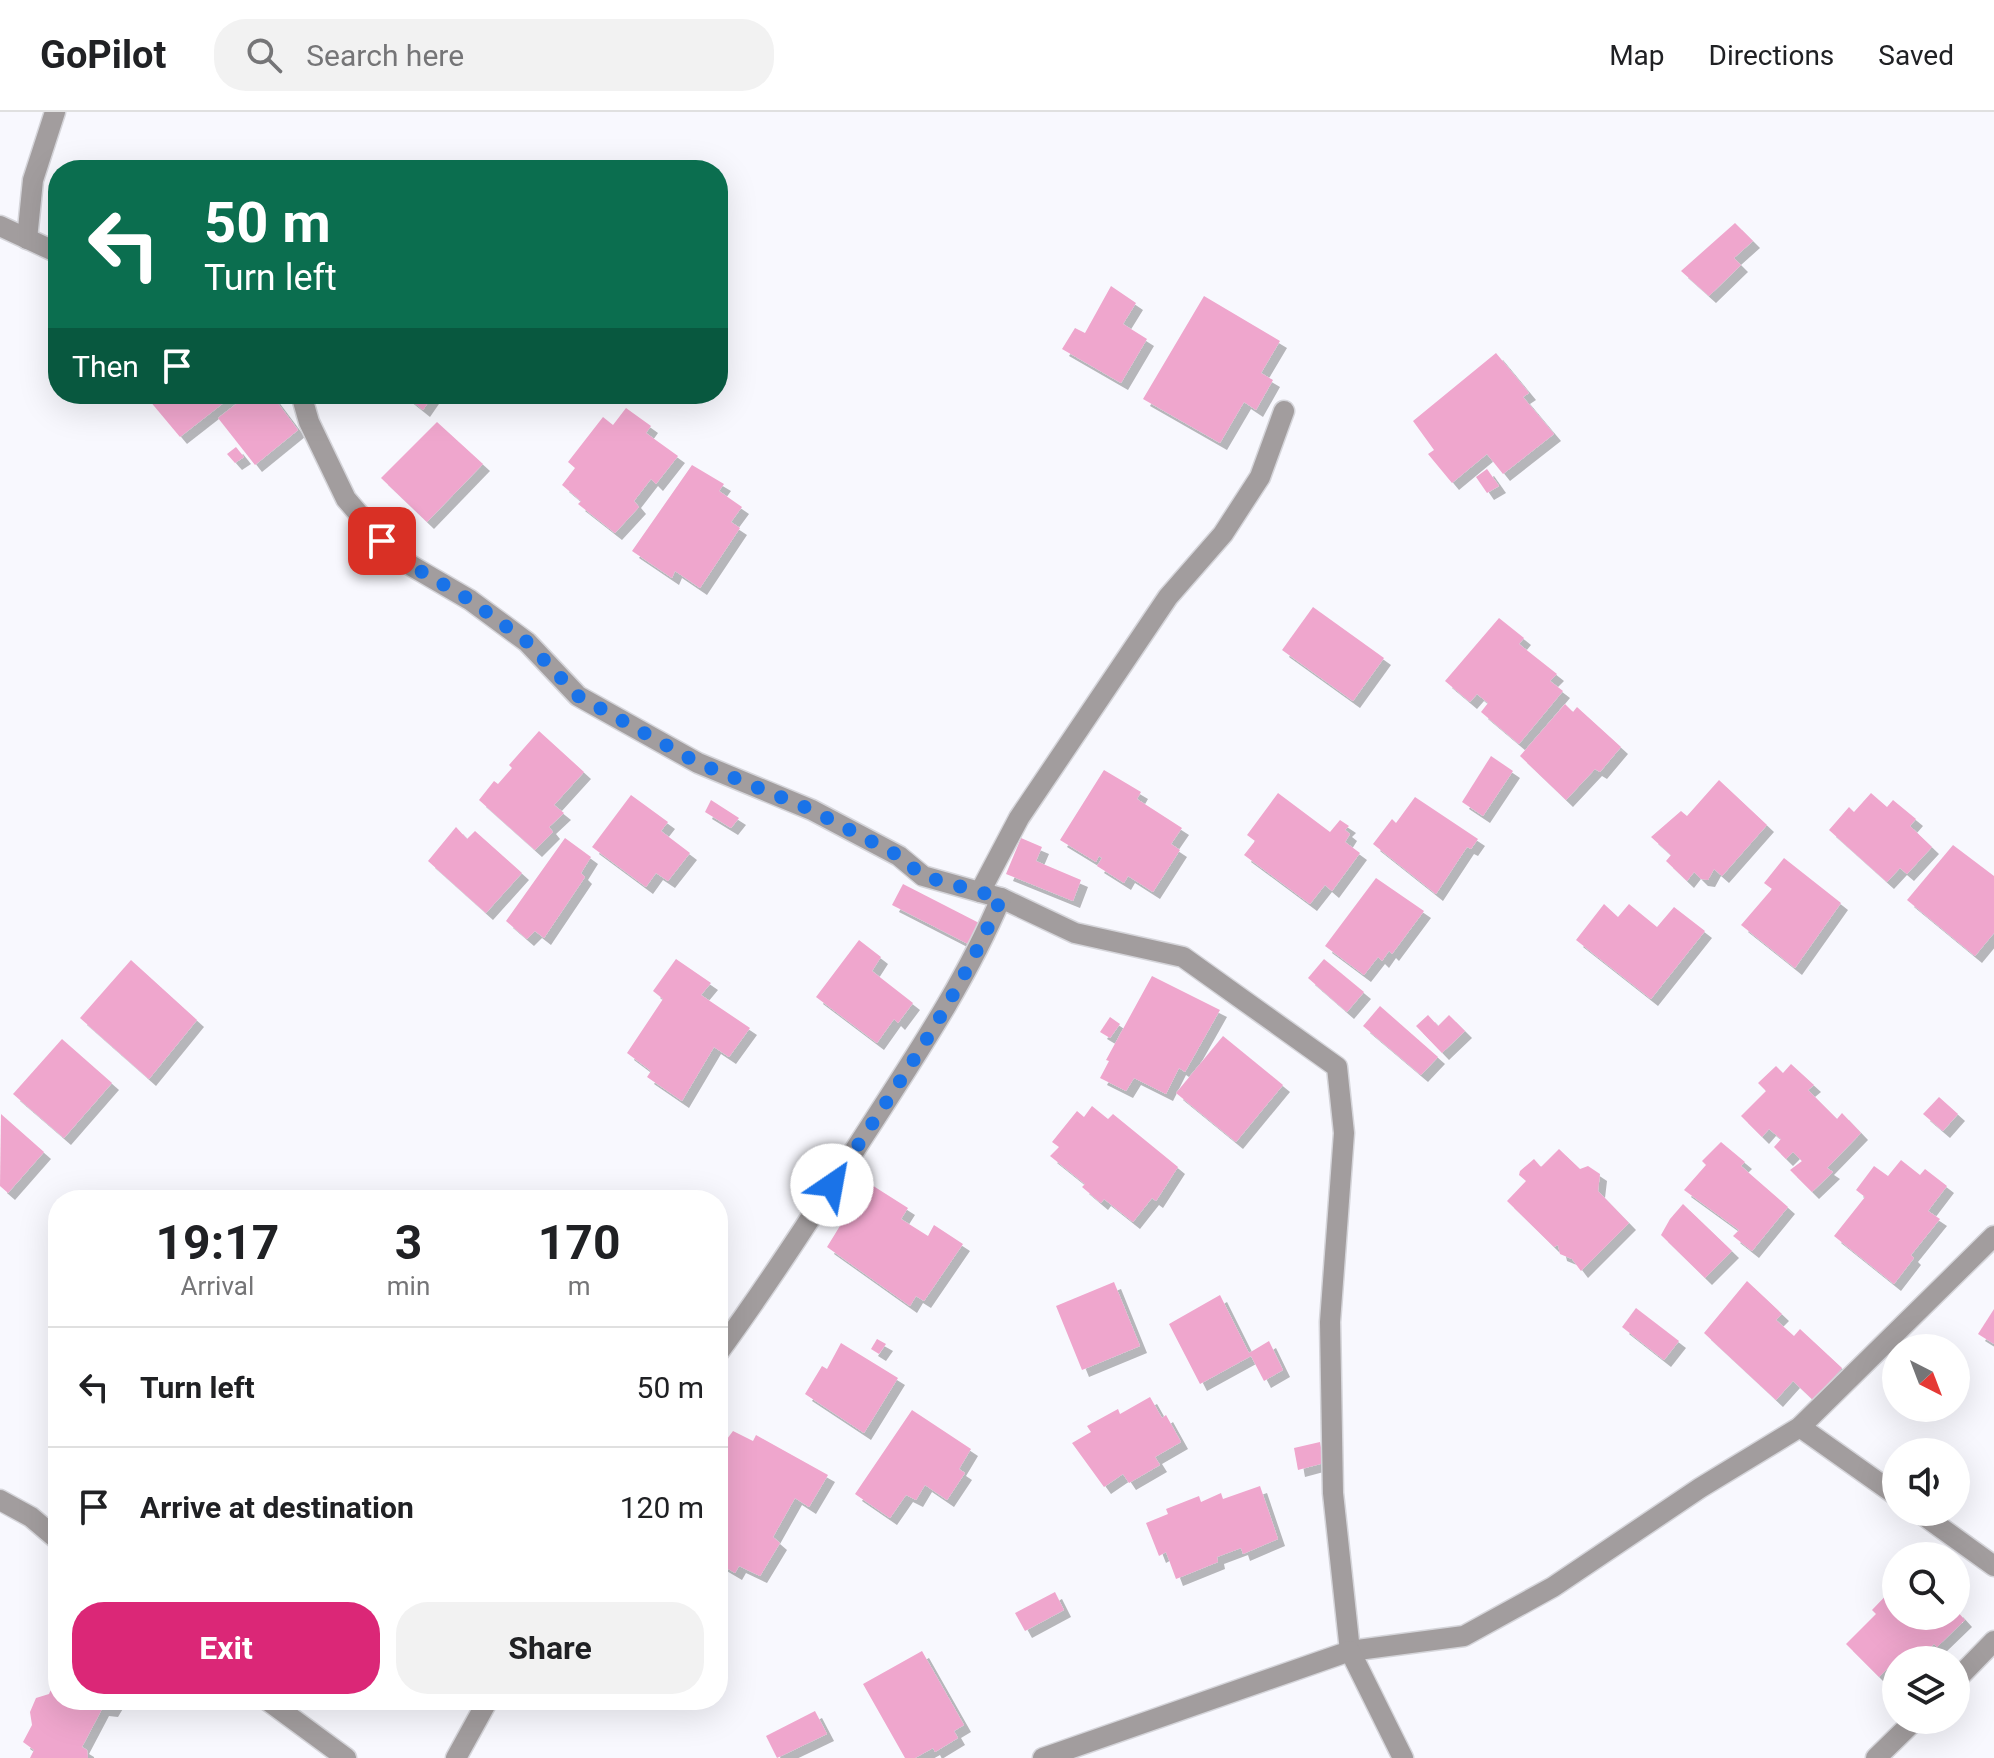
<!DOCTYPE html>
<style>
:root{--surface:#fff;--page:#f2f2f2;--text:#202124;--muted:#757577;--line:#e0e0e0;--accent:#db2777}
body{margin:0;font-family:Roboto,sans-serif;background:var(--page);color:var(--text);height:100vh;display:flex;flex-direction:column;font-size:30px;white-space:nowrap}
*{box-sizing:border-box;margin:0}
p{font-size:26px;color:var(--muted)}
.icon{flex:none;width:44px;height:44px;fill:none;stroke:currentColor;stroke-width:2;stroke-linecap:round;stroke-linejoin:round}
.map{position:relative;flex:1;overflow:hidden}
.sheet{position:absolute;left:48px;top:1078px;width:680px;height:520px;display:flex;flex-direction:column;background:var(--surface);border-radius:32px;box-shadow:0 8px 32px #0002}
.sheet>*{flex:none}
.guide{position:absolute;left:48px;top:48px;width:680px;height:244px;border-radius:32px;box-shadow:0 8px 32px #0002;background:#0b6e4f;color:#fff;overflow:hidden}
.needle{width:52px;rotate:138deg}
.tools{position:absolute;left:1882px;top:1222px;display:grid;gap:16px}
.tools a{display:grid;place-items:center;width:88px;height:88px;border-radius:50%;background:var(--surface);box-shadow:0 8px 32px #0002;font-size:40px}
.pin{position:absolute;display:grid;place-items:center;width:68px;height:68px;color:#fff;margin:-34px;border-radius:16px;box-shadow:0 4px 12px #0006}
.me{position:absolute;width:88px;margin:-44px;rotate:33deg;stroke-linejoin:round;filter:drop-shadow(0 0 6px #0008)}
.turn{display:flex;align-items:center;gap:28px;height:168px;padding:0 24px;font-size:36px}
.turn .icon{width:104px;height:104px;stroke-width:2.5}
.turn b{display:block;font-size:56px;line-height:68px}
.then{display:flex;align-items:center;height:76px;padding:0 24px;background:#0003;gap:16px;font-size:30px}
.eta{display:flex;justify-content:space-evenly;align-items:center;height:136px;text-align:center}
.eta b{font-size:48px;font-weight:700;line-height:56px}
.button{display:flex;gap:16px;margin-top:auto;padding:16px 24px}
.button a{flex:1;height:92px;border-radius:32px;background:var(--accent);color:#fff;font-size:32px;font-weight:700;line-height:92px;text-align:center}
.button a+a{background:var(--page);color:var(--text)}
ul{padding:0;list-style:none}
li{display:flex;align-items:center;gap:24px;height:120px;padding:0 24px;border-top:2px solid var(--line)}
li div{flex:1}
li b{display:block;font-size:30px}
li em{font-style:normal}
header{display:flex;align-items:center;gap:48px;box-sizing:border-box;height:112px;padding:0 40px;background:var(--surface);border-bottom:2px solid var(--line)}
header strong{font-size:38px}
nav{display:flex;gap:44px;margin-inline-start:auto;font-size:28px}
.search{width:560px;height:72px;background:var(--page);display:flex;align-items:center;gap:20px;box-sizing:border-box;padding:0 28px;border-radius:32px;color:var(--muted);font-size:30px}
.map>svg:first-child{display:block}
.building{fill:#efa6cd;filter:url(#shadow)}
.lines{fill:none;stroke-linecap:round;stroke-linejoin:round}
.minor-casing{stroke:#d5d5da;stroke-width:23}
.minor{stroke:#a29d9e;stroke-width:20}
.route{stroke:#1a73e8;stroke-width:14;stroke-dasharray:0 25.2}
</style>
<header>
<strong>GoPilot</strong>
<div class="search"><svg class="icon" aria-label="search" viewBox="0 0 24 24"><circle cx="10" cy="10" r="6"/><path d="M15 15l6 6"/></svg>Search here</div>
<nav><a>Map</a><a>Directions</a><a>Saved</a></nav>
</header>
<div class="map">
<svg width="1994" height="1646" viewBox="0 0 1994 1646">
<defs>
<filter id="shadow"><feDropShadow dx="7" dy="7" stdDeviation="0" flood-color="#0004"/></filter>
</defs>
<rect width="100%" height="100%" fill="#f8f8fe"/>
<g class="building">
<path d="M 1735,111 L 1753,129 L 1734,146 L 1741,153 L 1709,184 L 1681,159 Z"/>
<path d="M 1111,174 L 1136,191 L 1123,212 L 1147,227 L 1121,271 L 1062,237 L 1075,216 L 1085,221 Z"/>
<path d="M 1204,184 L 1280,229 L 1261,261 L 1273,268 L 1256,298 L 1244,290 L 1220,331 L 1143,287 Z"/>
<path d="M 1496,241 L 1529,281 L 1523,285 L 1554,322 L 1503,362 L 1487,342 L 1452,371 L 1428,342 L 1434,338 L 1413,309 Z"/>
<path d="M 144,282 L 235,282 L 180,325 Z"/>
<path d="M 249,282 L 271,282 L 298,318 L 255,353 L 218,306 Z"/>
<path d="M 403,282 L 434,282 L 423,298 Z"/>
<path d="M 626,296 L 651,314 L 646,321 L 678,344 L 656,372 L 651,367 L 634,389 L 639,395 L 615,421 L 578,392 L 581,389 L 562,373 L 575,356 L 568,350 L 603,305 L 613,313 Z"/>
<path d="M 437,310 L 483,352 L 427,410 L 381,366 Z"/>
<path d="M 236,335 L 244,345 L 235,351 L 227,342 Z"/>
<path d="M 692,353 L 724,372 L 719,379 L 742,395 L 731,410 L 740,416 L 700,476 L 675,459 L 672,466 L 632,439 Z"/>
<path d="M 1487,357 L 1499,374 L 1487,381 L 1476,365 Z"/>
<path d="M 1313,495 L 1384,546 L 1353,589 L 1282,538 Z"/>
<path d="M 1499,506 L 1524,526 L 1519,532 L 1557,562 L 1550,569 L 1563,579 L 1519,632 L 1481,600 L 1488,591 L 1477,582 L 1470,590 L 1445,569 Z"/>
<path d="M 1565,592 L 1573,600 L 1577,595 L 1621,635 L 1600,660 L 1595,657 L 1566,688 L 1520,644 Z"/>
<path d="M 539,619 L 584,660 L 554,693 L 564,701 L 549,715 L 553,720 L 535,738 L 479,688 L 494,669 L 498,672 L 512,656 L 509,653 Z"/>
<path d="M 1491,644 L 1513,659 L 1483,704 L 1462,690 Z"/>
<path d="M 1104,658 L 1141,680 L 1137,687 L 1182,716 L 1171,732 L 1180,738 L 1153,780 L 1128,764 L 1124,771 L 1097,754 L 1102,746 L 1099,744 L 1096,750 L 1060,728 Z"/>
<path d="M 1719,668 L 1767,713 L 1722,764 L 1714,757 L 1708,768 L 1701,767 L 1694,760 L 1687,769 L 1666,749 L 1671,743 L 1651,725 L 1681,699 L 1687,704 Z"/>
<path d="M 1278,681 L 1330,720 L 1340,708 L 1349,714 L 1345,718 L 1350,722 L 1345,730 L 1360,741 L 1332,779 L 1325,773 L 1310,792 L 1244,743 L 1255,729 L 1247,723 Z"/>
<path d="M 1871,681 L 1887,695 L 1893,688 L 1916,707 L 1910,714 L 1932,735 L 1907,762 L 1900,756 L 1887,770 L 1829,718 L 1849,695 L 1854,700 Z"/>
<path d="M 631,683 L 668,710 L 661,719 L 690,741 L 668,769 L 656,761 L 646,775 L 592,735 Z"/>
<path d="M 1415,685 L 1478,727 L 1471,737 L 1467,735 L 1436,782 L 1373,732 L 1392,707 L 1396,711 Z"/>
<path d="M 711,688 L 739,706 L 731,716 L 705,700 Z"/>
<path d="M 456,715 L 467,727 L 475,719 L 522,761 L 486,801 L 428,749 Z"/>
<path d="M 565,726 L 591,745 L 581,761 L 585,765 L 544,826 L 535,819 L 527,827 L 506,809 Z"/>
<path d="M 1021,726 L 1042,735 L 1036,749 L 1081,768 L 1073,789 L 1006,762 Z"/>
<path d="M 1953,733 L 1994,764 L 1994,821 L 1975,844 L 1907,788 Z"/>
<path d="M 1784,746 L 1841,791 L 1795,856 L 1741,813 L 1772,777 L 1764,771 Z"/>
<path d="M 1376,766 L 1424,799 L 1392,842 L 1389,839 L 1382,849 L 1378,845 L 1364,863 L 1325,834 Z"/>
<path d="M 903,772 L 983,813 L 972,834 L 892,793 Z"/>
<path d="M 1604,792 L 1618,805 L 1629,792 L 1657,815 L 1674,795 L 1705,819 L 1651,887 L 1576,828 Z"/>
<path d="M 859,828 L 881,845 L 872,859 L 913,891 L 898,911 L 894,907 L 877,931 L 816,885 Z"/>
<path d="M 676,847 L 711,871 L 701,883 L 750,916 L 729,945 L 714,935 L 682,989 L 647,965 L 651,959 L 627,941 L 663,887 L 653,879 Z"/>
<path d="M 1324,847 L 1364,880 L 1347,900 L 1308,866 Z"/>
<path d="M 131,848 L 197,908 L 149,967 L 80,906 Z"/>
<path d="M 1152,864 L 1220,898 L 1185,960 L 1179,956 L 1166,982 L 1134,966 L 1126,979 L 1100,966 L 1109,949 L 1106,948 Z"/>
<path d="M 1380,894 L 1438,945 L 1421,963 L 1363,914 Z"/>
<path d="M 1428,903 L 1438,914 L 1449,903 L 1465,919 L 1442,941 L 1416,914 Z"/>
<path d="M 1110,905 L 1120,912 L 1110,926 L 1100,920 Z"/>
<path d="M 1223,924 L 1283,973 L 1236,1030 L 1176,981 Z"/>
<path d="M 62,927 L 112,971 L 64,1026 L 13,982 Z"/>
<path d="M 1791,952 L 1814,973 L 1808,978 L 1837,1007 L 1842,1001 L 1861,1021 L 1827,1056 L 1833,1060 L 1812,1080 L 1790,1058 L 1802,1049 L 1793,1040 L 1786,1047 L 1774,1035 L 1781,1027 L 1769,1017 L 1762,1025 L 1741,1004 L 1766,979 L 1758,971 L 1776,954 L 1783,961 Z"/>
<path d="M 1939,985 L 1958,1002 L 1943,1019 L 1923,1002 Z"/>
<path d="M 1092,994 L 1108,1007 L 1113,1002 L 1178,1055 L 1156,1089 L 1152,1086 L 1133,1110 L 1104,1087 L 1101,1091 L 1082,1075 L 1085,1072 L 1050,1044 L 1059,1035 L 1052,1030 L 1077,999 L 1084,1005 Z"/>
<path d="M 1,1002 L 44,1040 L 8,1081 L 0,1074 Z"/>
<path d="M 1721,1030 L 1745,1050 L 1741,1054 L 1788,1095 L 1752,1139 L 1733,1124 L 1739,1118 L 1684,1078 L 1706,1053 L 1702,1049 Z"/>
<path d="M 1559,1037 L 1580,1057 L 1588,1054 L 1600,1062 L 1598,1079 L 1629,1111 L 1581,1159 L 1572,1147 L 1560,1142 L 1558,1133 L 1554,1135 L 1507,1089 L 1526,1069 L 1519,1063 L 1520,1059 L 1534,1047 L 1541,1055 Z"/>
<path d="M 1901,1048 L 1920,1063 L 1925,1057 L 1947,1074 L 1928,1099 L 1940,1107 L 1911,1143 L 1914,1146 L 1894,1172 L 1834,1124 L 1865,1085 L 1856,1078 L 1874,1054 L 1888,1064 Z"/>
<path d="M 867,1070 L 908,1096 L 901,1107 L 928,1124 L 934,1113 L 963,1132 L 924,1189 L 916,1184 L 910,1194 L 827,1135 Z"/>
<path d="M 1683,1092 L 1732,1139 L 1705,1166 L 1661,1123 L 1670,1107 Z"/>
<path d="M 1747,1169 L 1782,1202 L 1776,1208 L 1794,1224 L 1800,1217 L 1842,1256 L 1813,1288 L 1793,1269 L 1776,1288 L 1704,1221 Z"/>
<path d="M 1114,1170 L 1140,1234 L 1082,1258 L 1056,1194 Z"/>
<path d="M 1220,1183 L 1249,1241 L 1269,1229 L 1283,1258 L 1264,1269 L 1251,1244 L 1200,1272 L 1169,1212 Z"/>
<path d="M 1636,1196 L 1679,1229 L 1664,1248 L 1622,1215 Z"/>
<path d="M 1994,1197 L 1994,1232 L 1978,1222 Z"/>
<path d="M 877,1227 L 886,1232 L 879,1242 L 871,1237 Z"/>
<path d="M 841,1231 L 898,1266 L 864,1321 L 805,1282 L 822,1254 L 827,1257 Z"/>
<path d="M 1150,1285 L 1162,1306 L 1166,1303 L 1181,1330 L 1155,1345 L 1160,1353 L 1129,1371 L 1123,1362 L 1104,1375 L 1072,1331 L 1091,1320 L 1087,1314 L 1118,1297 L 1120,1302 Z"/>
<path d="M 912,1298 L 971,1337 L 959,1357 L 965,1361 L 947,1388 L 925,1373 L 916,1388 L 906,1383 L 890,1406 L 855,1382 Z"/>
<path d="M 733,1319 L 753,1329 L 756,1323 L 828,1363 L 809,1395 L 795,1386 L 773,1425 L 780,1431 L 760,1464 L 739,1454 L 735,1461 L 718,1451 L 718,1339 Z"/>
<path d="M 1320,1330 L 1324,1351 L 1298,1358 L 1294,1336 Z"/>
<path d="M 1260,1374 L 1278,1427 L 1243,1442 L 1241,1436 L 1217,1445 L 1218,1450 L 1176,1467 L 1166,1440 L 1159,1444 L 1146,1411 L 1168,1402 L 1166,1397 L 1199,1384 L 1201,1390 L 1221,1381 L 1223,1387 Z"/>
<path d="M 1896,1473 L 1896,1504 L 1956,1504 L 1956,1498 L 1965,1508 L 1937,1535 L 1934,1532 L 1917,1548 L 1896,1548 L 1896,1559 L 1890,1554 L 1879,1565 L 1846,1532 L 1876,1502 L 1872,1498 Z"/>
<path d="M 1055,1480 L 1064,1498 L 1025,1519 L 1015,1501 Z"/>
<path d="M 922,1539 L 964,1613 L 954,1619 L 958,1626 L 935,1640 L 933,1636 L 915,1646 L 905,1646 L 863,1572 Z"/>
<path d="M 58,1561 L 58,1588 L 117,1588 L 111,1598 L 102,1597 L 82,1635 L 87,1638 L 88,1646 L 30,1646 L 34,1638 L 23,1630 L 32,1613 L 30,1600 L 36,1586 L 49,1582 Z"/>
<path d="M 815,1599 L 827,1622 L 777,1646 L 766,1624 Z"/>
</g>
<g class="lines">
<g class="minor-casing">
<g id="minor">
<path d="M 0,114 L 58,141"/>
<path d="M 27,127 L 33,68 L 55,0"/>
<path d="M 301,282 L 309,310 L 346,387 L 382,429 L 410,453 L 470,488 L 527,530 L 578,584 L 698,651 L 812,698 L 899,744 L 923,764 L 1001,786 L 1075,821 L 1183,845 L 1337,955 L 1344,1021 L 1330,1210 L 1333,1381 L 1350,1539 L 1464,1524 L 1553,1475 L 1700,1376 L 1800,1315 L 1994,1124"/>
<path d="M 980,780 L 1019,706 L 1168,485 L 1223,422 L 1260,365 L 1284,299"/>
<path d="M 718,1241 C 772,1167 821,1090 871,1013 C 918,940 967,867 1001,786"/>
<path d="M 1800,1315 L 1896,1383"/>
<path d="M 0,1388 L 31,1405 L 58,1428"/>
<path d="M 1919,1400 L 1994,1454"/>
<path d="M 1956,1568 L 1994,1529"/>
<path d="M 267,1588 L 346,1646"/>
<path d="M 456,1646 L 488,1588"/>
<path d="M 1043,1646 L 1350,1539 L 1403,1646"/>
<path d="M 1876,1646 L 1915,1608"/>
</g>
</g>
<use href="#minor" class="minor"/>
</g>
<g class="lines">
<path class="route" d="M 382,429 L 410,453 L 470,488 L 527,530 L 578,584 L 698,651 L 812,698 L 899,744 L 923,764 L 1001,786 C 958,889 892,980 832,1073"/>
</g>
</svg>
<div class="tools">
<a><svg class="needle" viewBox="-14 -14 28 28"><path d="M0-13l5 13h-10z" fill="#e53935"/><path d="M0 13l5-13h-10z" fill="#757577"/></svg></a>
<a><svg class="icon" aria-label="sound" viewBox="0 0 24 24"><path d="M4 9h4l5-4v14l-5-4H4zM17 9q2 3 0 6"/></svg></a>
<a><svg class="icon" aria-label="search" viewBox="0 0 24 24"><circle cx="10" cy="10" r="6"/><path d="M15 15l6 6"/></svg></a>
<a><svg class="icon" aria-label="layers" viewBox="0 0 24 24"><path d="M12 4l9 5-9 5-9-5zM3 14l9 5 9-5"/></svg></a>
</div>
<div class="pin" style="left:382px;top:429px;background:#d93025"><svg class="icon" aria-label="arrive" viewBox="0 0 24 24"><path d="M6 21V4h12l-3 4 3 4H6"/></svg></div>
<svg class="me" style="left:832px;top:1073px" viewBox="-20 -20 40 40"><circle r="19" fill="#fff"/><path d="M0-13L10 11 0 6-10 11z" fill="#1a73e8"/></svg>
<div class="guide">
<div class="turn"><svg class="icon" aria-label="left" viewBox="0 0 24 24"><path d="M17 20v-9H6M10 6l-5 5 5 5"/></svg><div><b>50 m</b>Turn left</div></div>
<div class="then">Then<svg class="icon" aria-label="arrive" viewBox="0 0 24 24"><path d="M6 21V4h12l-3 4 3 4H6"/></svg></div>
</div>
<section class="sheet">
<div class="eta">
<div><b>19:17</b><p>Arrival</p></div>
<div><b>3</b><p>min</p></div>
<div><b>170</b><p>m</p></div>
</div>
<ul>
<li><svg class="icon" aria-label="left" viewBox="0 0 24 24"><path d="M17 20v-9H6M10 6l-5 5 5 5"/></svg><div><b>Turn left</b></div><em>50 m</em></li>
<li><svg class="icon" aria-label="arrive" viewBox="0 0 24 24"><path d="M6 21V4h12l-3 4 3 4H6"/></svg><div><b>Arrive at destination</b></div><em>120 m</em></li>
</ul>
<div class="button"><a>Exit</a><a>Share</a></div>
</section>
</div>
